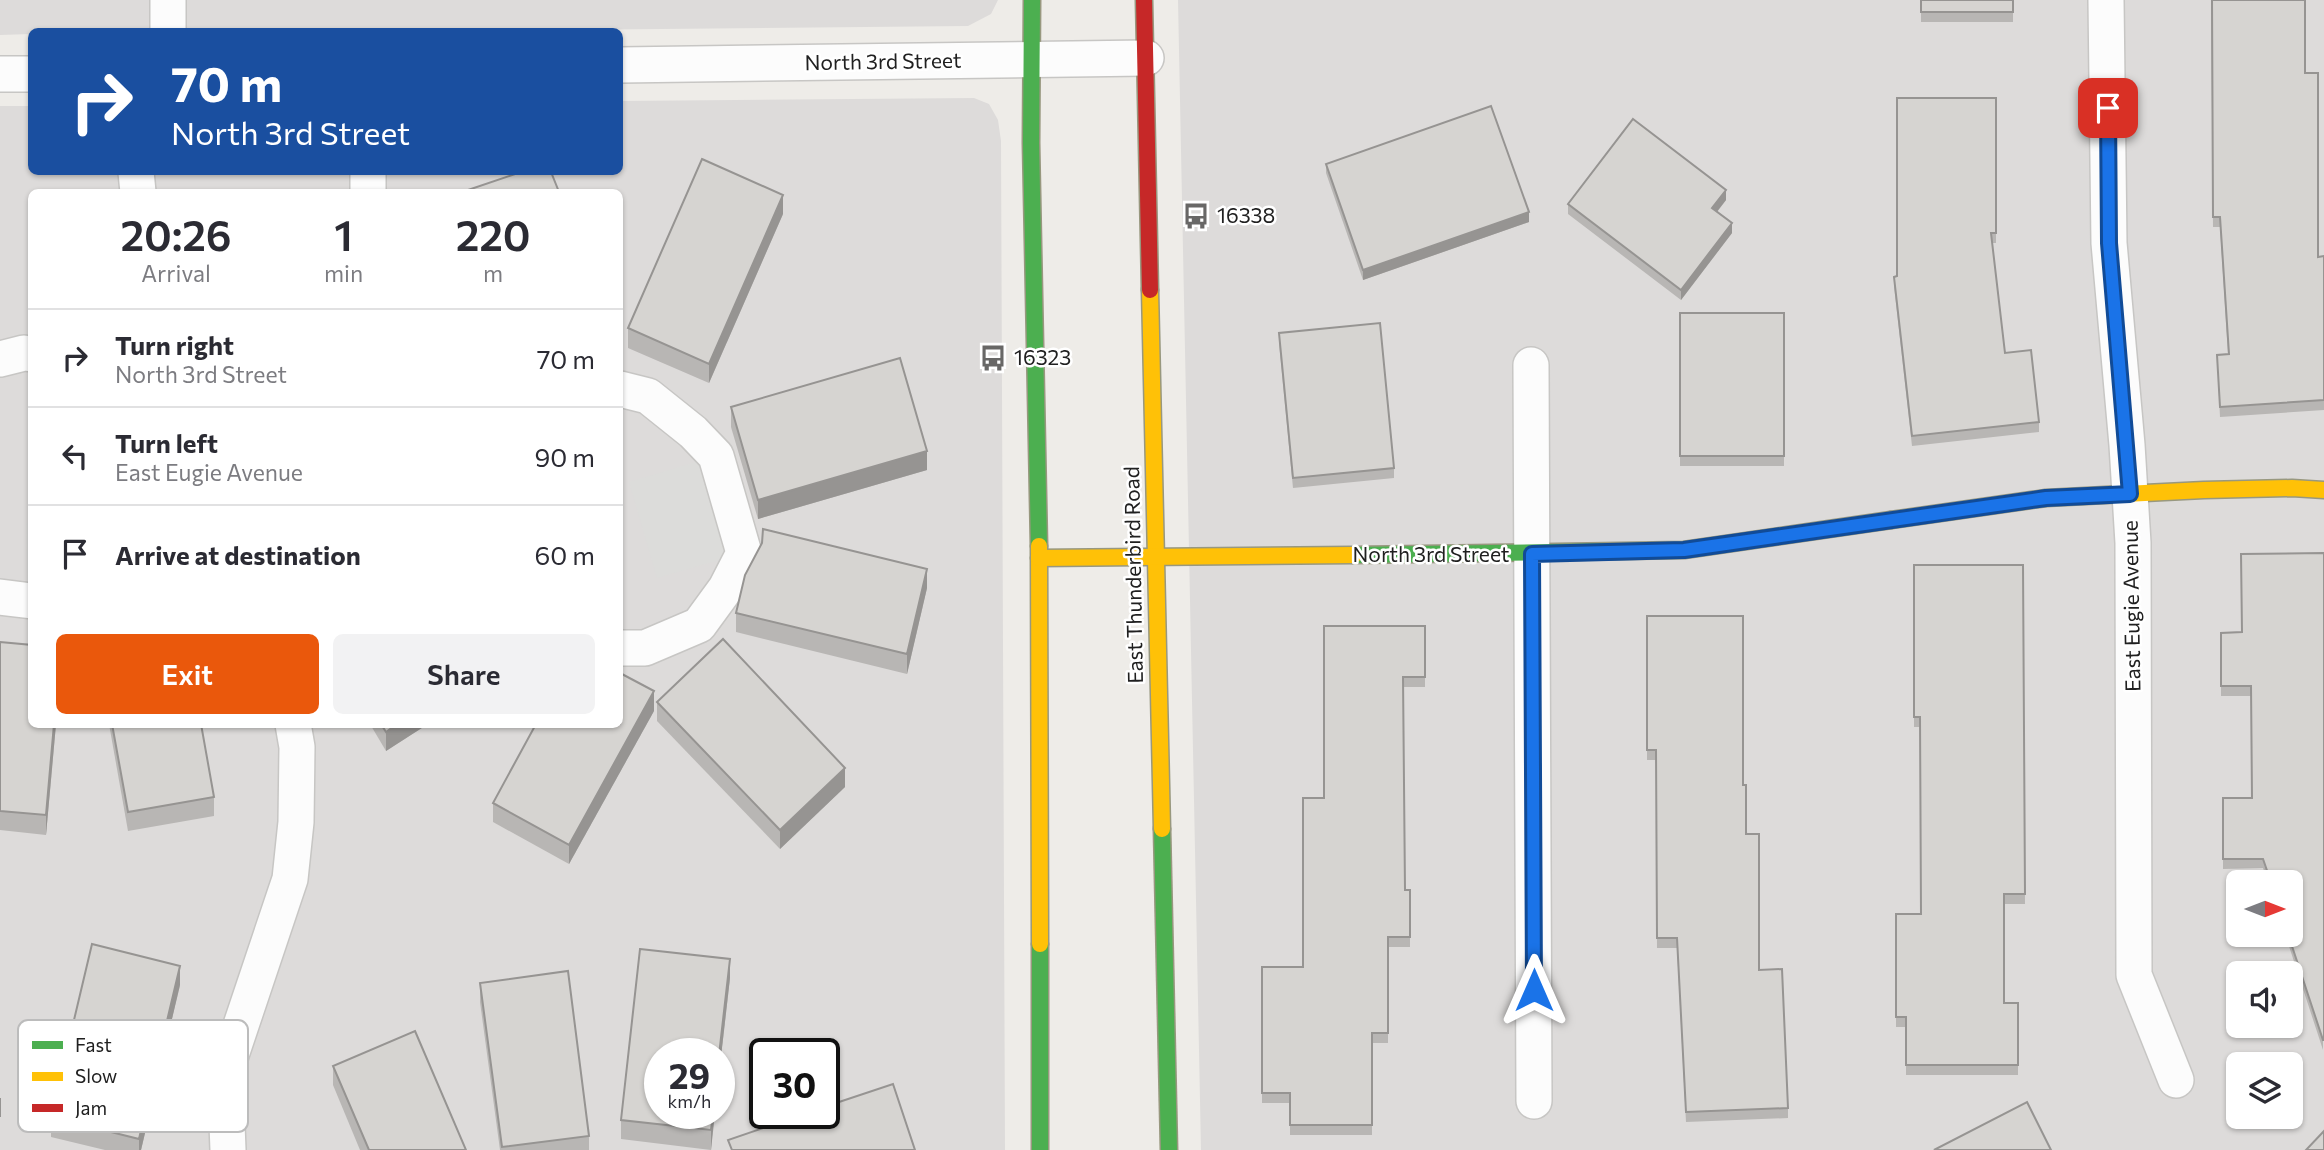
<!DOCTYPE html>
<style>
:root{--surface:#fff;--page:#f2f2f3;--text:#2b2b33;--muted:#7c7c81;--line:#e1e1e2;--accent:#ea580c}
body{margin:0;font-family:Commissioner,sans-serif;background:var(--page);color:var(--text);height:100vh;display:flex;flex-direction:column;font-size:26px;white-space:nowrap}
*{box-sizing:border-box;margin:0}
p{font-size:23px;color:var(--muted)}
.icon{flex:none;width:38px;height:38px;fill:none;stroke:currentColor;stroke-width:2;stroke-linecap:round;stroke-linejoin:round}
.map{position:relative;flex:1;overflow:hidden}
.panel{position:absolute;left:28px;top:189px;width:595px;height:539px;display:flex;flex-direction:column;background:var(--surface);border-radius:10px;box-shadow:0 2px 5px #0004}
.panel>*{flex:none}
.banner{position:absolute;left:28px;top:28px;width:595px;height:147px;border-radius:10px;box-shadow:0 2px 5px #0004;background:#1a4fa0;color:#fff;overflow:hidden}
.needle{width:46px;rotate:90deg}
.tools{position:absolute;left:2226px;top:870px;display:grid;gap:14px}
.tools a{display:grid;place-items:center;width:77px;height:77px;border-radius:10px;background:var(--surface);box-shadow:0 2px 5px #0004;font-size:35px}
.speed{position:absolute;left:644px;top:1038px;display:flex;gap:14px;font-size:35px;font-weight:700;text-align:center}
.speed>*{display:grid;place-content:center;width:91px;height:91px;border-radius:50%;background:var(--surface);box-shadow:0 2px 5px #0004;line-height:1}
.speed small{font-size:18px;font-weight:400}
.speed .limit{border:4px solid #111;border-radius:10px;background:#fff;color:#111}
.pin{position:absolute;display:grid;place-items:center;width:60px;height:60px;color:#fff;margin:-30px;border-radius:14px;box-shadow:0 4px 10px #0006}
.me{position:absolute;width:77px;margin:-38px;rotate:0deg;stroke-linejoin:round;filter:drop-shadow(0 0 5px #0008)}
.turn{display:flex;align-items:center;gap:24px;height:147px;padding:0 28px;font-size:32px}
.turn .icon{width:91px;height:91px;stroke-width:2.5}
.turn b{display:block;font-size:49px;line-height:60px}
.eta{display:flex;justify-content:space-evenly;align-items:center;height:119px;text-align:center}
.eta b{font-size:42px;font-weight:600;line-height:49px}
.cta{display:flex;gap:14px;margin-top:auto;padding:14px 28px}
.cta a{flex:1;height:80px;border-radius:10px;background:var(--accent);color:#fff;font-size:28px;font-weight:600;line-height:80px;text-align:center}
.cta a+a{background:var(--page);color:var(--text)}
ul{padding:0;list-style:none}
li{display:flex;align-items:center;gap:21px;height:98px;padding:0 28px;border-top:2px solid var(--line)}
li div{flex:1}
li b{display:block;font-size:26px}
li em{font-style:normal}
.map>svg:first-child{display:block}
.residential{fill:#dddbda;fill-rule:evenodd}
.religious{fill:#dcdcda}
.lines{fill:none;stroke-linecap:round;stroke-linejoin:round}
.street-casing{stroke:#c7c6c4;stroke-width:38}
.fast-casing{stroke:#98987f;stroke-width:19}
.slow-casing{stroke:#98987f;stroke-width:19}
.jam-casing{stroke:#98987f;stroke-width:19}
.street{stroke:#fcfcfc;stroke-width:35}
.fast{stroke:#4caf50;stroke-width:16}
.slow{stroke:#ffc107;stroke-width:16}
.jam{stroke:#c62828;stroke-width:16}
.wall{fill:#b8b6b4}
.shaded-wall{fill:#969492}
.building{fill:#d6d4d1;stroke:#969492;stroke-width:2}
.route-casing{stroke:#114b97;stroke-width:18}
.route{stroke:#1a73e8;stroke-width:12}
.labels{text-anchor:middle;stroke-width:5;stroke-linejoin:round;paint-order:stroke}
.street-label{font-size:21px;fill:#202020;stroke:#fff}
.poi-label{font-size:21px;fill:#202020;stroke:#fff;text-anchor:start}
.key{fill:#fff;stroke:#bcbcbc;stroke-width:2}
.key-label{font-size:19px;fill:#202020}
</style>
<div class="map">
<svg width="2324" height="1150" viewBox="0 0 2324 1150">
<rect width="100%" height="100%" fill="#eeece8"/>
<g class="residential">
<path d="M 0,0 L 998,0 L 991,14 L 968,26 L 345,32 L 32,32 L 31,34 L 0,35 Z"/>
<path d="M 1178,0 L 2324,0 L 2324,1150 L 1201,1150 ZM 2238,882 L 2291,882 L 2291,934 L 2238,934 ZM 2238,973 L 2291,973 L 2291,1026 L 2238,1026 ZM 2238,1064 L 2291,1064 L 2291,1116 L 2238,1116 Z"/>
<path d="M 974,98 L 989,104 L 998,120 L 1001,141 L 1005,1150 L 0,1150 L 0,106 L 31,106 L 32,172 L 620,172 L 620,101 ZM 32,192 L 620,192 L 620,724 L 32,724 ZM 660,1054 L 719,1054 L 719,1113 L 660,1113 ZM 765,1054 L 824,1054 L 824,1113 L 765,1113 Z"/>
</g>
<g class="religious">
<path d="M 716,456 L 744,553 L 657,578 L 629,482 Z"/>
<path d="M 26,523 L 31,523 L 31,601 L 28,601 Z"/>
</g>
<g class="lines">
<g class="street-casing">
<g id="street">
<path d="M 168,0 L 168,32"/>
<path d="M 2106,0 L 2109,243 L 2127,445 L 2133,543 L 2134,975 L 2176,1080"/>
<path d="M 620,65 L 1146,58"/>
<path d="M 0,74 L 32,74"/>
<path d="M 136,172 L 138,192"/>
<path d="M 368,192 L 368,172"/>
<path d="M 0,359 L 24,353 L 32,354"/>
<path d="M 1531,365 L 1534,1101"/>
<path d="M 620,389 L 648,396 L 693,432 L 716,456 L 744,553 L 726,588 L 699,625 L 645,648 L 620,648"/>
<path d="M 0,597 L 32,601"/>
<path d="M 228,1150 L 225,1073 L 290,879 L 296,822 L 297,747 L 293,724"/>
</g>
</g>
<g class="fast-casing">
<g id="fast">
<path d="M 1032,0 L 1031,143 L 1039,546"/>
<path d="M 1354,555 L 1684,550 L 1891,520"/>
<path d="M 1162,829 L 1169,1150"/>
<path d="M 1040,944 L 1040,1150"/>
</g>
</g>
<g class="slow-casing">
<g id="slow">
<path d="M 1150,290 L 1162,829"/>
<path d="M 1891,520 L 2046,498 L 2204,490 L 2292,488 L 2324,490"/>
<path d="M 1039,546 L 1040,944"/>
<path d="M 1039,558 L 1354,555"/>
</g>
</g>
<g class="jam-casing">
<path id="jam" d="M 1144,0 L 1150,290"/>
</g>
<use href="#street" class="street"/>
<use href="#fast" class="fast"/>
<use href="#slow" class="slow"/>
<use href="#jam" class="jam"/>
</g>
<g class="wall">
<rect x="1921" y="0" width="92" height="22"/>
<path d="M 2211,0 L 2305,73 L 2318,257 L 2324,256 L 2324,410 L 2220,417 L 2217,355 L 2228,354 L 2220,227 L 2213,227 Z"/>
<path d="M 1996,98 L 1996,243 L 1992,243 L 2005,353 L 2039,422 L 2039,432 L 1912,446 L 1894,286 L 1894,277 L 1897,276 Z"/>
<path d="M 1326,164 L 1529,222 L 1363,280 L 1326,173 Z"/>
<path d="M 1726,200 L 1717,212 L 1732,233 L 1681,300 L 1568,214 L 1568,204 Z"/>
<path d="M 783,214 L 709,383 L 628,348 L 628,328 Z"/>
<rect x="1680" y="313" width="104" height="153"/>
<path d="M 1279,333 L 1394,468 L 1394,478 L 1293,488 L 1279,343 Z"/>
<path d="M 731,407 L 927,470 L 758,519 L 731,427 Z"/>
<path d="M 762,543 L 927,588 L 907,674 L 736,632 L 736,613 Z"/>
<path d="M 2324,553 L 2323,1050 L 2285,934 L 2291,934 L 2291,882 L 2268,882 L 2263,868 L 2223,869 L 2223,798 L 2252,798 L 2251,696 L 2221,696 L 2221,633 L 2242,632 Z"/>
<path d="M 1914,565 L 2023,565 L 2025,904 L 2004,904 L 2004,1003 L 2018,1003 L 2018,1075 L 1906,1075 L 1906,1027 L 1896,1027 L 1896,914 L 1921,914 L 1920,727 L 1914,727 Z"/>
<path d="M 1647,616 L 1743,785 L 1759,970 L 1788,1108 L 1788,1118 L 1686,1122 L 1677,948 L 1657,948 L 1656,760 L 1647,760 Z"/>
<path d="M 1425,626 L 1425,687 L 1403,687 L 1405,890 L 1410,890 L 1410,947 L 1388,947 L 1388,1043 L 1372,1043 L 1372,1135 L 1290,1135 L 1290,1103 L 1262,1103 L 1262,967 L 1303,967 L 1324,798 Z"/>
<path d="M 0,642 L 56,724 L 46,835 L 0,830 Z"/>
<path d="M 657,702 L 845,787 L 780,849 L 657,721 Z"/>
<path d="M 654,711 L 569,864 L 493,822 L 493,803 Z"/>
<path d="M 109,724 L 201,724 L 214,797 L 214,816 L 128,831 Z"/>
<path d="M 370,724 L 428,724 L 386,751 Z"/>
<path d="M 730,978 L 719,1074 L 719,1054 L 711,1150 L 621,1139 L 621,1120 Z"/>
<path d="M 480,983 L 589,1136 L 589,1150 L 500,1150 L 480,1002 Z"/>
<path d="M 180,985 L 141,1150 L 105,1150 L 51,1137 L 51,1117 Z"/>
<path d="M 333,1066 L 466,1150 L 360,1150 L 333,1085 Z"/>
</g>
<g class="shaded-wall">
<path d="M 1726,190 L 1726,200 L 1712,218 L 1712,208 Z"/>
<path d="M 783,195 L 783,214 L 709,383 L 709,364 Z"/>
<path d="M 1529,212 L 1529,222 L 1363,280 L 1363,270 Z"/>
<path d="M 1732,223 L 1732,233 L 1681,300 L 1681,290 Z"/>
<path d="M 927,451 L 927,470 L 758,519 L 758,500 Z"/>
<path d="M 927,569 L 927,588 L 907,674 L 907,654 Z"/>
<path d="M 654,691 L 654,711 L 569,864 L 569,845 Z"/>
<path d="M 54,724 L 56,724 L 46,835 L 46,815 Z"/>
<path d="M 397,724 L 428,724 L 386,751 L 386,732 Z"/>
<path d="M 845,768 L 845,787 L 780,849 L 780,830 Z"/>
<path d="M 730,959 L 730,978 L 719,1074 L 719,1055 Z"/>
<path d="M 180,966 L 180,985 L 141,1150 L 139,1150 L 139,1139 Z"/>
<rect x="0" y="1098" width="1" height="19"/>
<path d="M 713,1113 L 715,1113 L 711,1150 L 711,1130 Z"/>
</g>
<g class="building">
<rect x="1921" y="0" width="92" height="12"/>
<path d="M 2212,0 L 2305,0 L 2305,73 L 2318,73 L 2318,257 L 2324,256 L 2324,400 L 2220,407 L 2217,355 L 2229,354 L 2220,217 L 2213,217 Z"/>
<path d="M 1897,98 L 1996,98 L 1996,233 L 1991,233 L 2005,353 L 2031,350 L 2039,422 L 1912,436 L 1894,277 L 1897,276 Z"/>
<path d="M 1491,106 L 1529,212 L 1363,270 L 1326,164 Z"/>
<path d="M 1633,119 L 1726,190 L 1712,208 L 1732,223 L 1681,290 L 1568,204 Z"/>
<path d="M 702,159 L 783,195 L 709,364 L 628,328 Z"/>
<path d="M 521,172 L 551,172 L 559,192 L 465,192 L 465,191 Z"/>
<rect x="1680" y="313" width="104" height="143"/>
<path d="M 1380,323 L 1394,468 L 1293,478 L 1279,333 Z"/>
<path d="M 900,358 L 927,451 L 758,500 L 731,407 Z"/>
<path d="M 763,529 L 927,569 L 907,654 L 736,613 L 745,575 L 762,543 Z"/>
<path d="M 2324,553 L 2324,1040 L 2323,1040 L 2288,934 L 2291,934 L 2291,882 L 2271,882 L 2263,859 L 2223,859 L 2223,798 L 2252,798 L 2251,686 L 2221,686 L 2221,633 L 2242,632 L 2241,554 Z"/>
<path d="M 1914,565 L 2023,565 L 2025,894 L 2004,894 L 2004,1003 L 2018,1003 L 2018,1065 L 1906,1065 L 1906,1017 L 1896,1017 L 1896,914 L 1921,914 L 1920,717 L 1914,717 Z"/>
<path d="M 1647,616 L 1743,616 L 1743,785 L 1746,785 L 1746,834 L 1759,834 L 1759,970 L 1782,969 L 1788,1108 L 1686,1112 L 1677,938 L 1657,938 L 1656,750 L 1647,750 Z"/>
<path d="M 1324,626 L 1425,626 L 1425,677 L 1403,677 L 1405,890 L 1410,890 L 1410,937 L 1388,937 L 1388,1033 L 1372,1033 L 1372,1125 L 1290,1125 L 1290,1093 L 1262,1093 L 1262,967 L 1303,967 L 1303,798 L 1324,798 Z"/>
<path d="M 723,639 L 845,768 L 780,830 L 657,702 Z"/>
<path d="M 0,642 L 32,645 L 32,724 L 54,724 L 46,815 L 0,811 Z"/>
<path d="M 620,673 L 654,691 L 569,845 L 493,803 L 536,724 L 620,724 Z"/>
<path d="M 112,724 L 201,724 L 214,797 L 128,812 Z"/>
<path d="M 381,724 L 397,724 L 386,732 Z"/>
<path d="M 92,944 L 180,966 L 139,1139 L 51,1117 Z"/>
<path d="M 640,949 L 730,959 L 719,1055 L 719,1054 L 660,1054 L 660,1113 L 713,1113 L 711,1130 L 621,1120 Z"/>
<path d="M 568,971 L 589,1136 L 502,1147 L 480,983 Z"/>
<path d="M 415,1031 L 466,1150 L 369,1150 L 333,1066 Z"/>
<path d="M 893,1084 L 915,1150 L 732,1150 L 728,1140 L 807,1113 L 824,1113 L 824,1107 Z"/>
<path d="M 2027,1102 L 2051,1150 L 1934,1150 Z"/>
<path d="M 2324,1131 L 2324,1150 L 2306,1150 Z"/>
</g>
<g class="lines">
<g class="route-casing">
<path id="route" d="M 1534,990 L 1532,554 L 1684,550 L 2046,498 L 2130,494 L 2109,243 L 2108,108"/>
</g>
<use href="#route" class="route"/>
</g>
<defs>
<g id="bus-bare" transform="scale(2.1)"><path d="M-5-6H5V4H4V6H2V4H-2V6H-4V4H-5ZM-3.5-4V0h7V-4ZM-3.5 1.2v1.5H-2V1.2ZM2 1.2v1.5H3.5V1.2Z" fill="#686766" stroke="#fff" stroke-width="2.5" paint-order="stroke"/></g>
</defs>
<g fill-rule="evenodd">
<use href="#bus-bare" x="1196" y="216"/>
<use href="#bus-bare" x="993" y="358"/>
</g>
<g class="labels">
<g class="street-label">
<text transform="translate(883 62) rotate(-1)" y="7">North 3rd Street</text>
<text x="1431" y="562">North 3rd Street</text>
<text transform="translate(1134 575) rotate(-91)" y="7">East Thunderbird Road</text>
<text transform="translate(2132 606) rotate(-91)" y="7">East Eugie Avenue</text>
</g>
<g class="poi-label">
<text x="1217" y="223">16338</text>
<text x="1014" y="365">16323</text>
</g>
</g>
<rect x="18" y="1020" width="230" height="112" rx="10" class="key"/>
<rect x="32" y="1041" width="31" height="8" fill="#4caf50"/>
<rect x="32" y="1072" width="31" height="9" fill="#ffc107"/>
<rect x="32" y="1104" width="31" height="8" fill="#c62828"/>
<g class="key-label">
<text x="75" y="1052">Fast</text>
<text x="75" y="1083">Slow</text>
<text x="75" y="1115">Jam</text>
</g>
</svg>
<div class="tools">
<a><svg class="needle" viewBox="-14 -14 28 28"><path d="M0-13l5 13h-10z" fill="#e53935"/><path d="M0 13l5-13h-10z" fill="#7c7c81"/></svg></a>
<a><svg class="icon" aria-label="sound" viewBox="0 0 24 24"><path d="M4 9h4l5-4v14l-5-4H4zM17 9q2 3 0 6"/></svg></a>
<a><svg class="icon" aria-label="layers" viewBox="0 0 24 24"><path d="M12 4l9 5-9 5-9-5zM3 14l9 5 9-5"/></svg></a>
</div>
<div class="speed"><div>29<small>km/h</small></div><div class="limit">30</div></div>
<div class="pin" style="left:2108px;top:108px;background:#d93025"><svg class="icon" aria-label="arrive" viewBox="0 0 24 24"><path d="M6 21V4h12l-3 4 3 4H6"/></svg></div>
<svg class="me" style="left:1534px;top:990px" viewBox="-20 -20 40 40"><path d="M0-17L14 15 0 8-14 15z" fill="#1a73e8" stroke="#fff" stroke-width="4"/></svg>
<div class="banner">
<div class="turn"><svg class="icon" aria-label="right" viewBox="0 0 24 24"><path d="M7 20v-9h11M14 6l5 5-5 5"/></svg><div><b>70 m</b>North 3rd Street</div></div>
</div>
<section class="panel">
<div class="eta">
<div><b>20:26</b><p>Arrival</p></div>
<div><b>1</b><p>min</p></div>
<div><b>220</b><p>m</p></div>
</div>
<ul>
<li><svg class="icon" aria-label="right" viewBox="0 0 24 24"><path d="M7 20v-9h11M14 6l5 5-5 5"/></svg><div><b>Turn right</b><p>North 3rd Street</p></div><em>70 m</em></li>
<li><svg class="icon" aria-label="left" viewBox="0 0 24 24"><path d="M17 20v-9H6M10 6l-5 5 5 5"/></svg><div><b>Turn left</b><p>East Eugie Avenue</p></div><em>90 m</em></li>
<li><svg class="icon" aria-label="arrive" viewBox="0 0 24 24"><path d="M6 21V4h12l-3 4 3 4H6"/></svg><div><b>Arrive at destination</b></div><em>60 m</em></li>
</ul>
<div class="cta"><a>Exit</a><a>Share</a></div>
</section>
</div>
